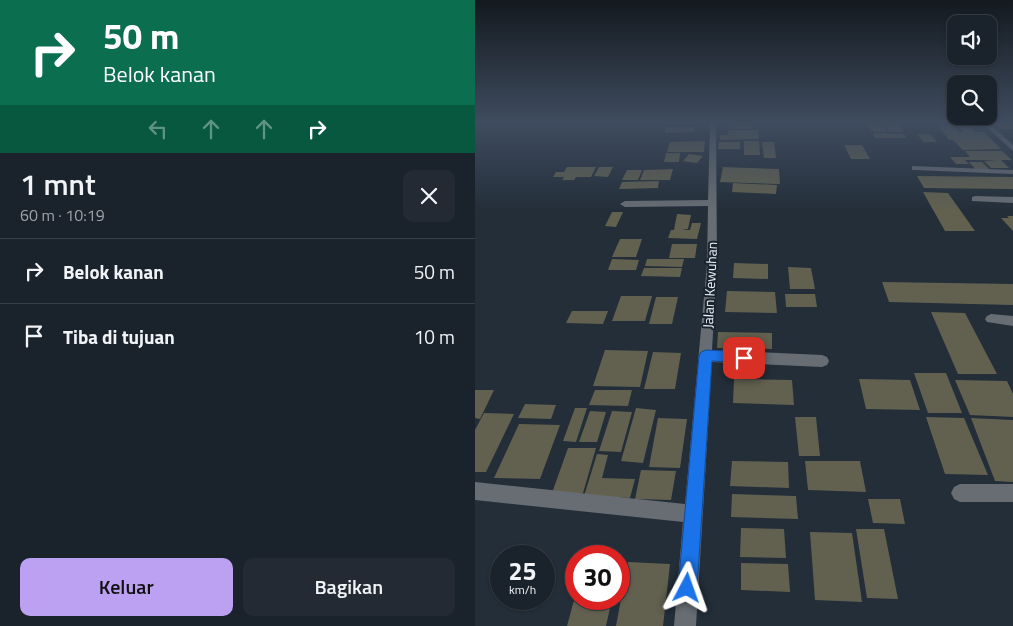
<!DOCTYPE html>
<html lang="id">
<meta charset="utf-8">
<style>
:root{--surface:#1a222b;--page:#232a33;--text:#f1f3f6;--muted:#9fa4a9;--line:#383f47;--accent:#bca0f2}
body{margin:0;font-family:"Titillium Web",sans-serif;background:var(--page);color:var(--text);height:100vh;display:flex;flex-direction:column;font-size:19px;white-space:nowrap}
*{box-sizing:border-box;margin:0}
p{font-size:16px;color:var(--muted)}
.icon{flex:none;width:28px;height:28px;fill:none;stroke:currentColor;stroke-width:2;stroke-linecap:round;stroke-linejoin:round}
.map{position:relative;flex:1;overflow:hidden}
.panel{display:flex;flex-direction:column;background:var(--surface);width:475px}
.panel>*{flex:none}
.hud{background:#0b6e4f;color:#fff;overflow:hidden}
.controls{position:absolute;left:472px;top:15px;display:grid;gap:10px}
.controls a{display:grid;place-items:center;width:50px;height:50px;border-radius:10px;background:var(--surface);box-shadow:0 1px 4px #0004,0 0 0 1px var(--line);font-size:25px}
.speed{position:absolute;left:15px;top:545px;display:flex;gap:10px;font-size:25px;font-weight:700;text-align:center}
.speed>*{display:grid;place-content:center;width:65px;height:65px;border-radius:50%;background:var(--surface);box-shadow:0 1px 4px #0004,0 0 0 1px var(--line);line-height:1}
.speed small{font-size:12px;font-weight:400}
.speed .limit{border:8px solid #d22;background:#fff;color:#111}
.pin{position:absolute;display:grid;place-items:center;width:42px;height:42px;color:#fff;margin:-21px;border-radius:10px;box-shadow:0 2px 8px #0006}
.me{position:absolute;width:55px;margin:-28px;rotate:4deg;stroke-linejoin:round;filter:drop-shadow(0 0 4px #0008)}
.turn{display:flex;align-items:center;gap:18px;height:105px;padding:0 20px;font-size:22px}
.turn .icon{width:65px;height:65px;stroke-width:2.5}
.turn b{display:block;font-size:35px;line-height:42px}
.lanes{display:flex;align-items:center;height:48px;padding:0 20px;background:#0003;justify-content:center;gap:25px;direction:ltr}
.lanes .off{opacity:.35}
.round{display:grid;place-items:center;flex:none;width:52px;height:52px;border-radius:10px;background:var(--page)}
.headline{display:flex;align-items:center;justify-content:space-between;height:85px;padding:0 20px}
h1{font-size:30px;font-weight:600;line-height:38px}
.cta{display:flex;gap:10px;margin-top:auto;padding:10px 20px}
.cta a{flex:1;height:58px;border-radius:10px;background:var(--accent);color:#111;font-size:20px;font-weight:600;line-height:58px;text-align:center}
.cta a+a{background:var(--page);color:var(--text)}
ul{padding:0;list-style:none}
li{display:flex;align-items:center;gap:15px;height:65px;padding:0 20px;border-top:1px solid var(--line)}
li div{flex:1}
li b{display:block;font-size:19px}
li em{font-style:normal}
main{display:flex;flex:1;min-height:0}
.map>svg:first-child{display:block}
.building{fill:#626150}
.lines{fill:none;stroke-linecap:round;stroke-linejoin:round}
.minor{fill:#676d73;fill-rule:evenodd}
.route{fill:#1a73e8;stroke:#114b97}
.labels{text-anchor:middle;stroke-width:4;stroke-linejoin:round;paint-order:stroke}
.street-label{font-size:14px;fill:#edf4fc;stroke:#19242f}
</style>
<main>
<section class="panel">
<div class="hud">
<div class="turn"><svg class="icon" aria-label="right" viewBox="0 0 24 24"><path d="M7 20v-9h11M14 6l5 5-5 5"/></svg><div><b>50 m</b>Belok kanan</div></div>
<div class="lanes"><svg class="icon off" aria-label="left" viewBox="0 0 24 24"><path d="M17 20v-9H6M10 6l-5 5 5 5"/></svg><svg class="icon off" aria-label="ahead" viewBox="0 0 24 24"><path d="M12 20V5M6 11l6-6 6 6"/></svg><svg class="icon off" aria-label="ahead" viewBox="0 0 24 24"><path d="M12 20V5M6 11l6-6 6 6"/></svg><svg class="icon" aria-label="right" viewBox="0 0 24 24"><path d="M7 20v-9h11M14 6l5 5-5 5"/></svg></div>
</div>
<div class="headline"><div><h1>1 mnt</h1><p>60 m · 10:19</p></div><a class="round"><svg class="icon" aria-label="close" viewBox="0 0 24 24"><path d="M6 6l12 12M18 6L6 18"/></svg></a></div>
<ul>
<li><svg class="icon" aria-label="right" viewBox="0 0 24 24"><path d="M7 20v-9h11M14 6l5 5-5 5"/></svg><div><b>Belok kanan</b></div><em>50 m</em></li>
<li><svg class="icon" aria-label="arrive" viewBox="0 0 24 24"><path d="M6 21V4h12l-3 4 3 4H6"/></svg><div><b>Tiba di tujuan</b></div><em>10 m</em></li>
</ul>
<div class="cta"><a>Keluar</a><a>Bagikan</a></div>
</section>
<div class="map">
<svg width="538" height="626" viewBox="0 0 538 626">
<rect width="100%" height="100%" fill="#232e39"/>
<g class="building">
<path d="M 519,123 L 538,123 L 538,129 L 525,129 Z"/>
<path d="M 393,124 L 408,124 L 411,132 L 396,131 Z"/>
<path d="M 410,124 L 425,125 L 429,132 L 414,132 Z"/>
<path d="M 462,124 L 476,124 L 485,132 L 488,132 L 482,125 L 493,125 L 500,132 L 509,132 L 526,149 L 488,150 L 478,140 L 474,140 Z"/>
<rect x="254" y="126" width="23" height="3"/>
<path d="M 191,127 L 220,127 L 219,132 L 190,133 Z"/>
<path d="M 253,130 L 283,130 L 284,139 L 245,140 L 245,135 L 253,135 Z"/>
<path d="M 398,133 L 429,134 L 432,138 L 400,138 Z"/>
<path d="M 442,134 L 455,134 L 462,142 L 448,142 Z"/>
<path d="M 230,141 L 229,152 L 192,152 L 195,142 Z"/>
<path d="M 269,141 L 284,141 L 285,155 L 269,155 Z"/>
<path d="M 244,142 L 265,142 L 265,149 L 243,149 Z"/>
<path d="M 287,142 L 299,142 L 301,158 L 289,158 Z"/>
<path d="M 369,145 L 387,145 L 395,159 L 376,159 Z"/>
<path d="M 490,151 L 527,151 L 537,160 L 526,160 L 534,168 L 516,168 L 509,161 L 523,160 L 490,160 L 494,164 L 481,164 L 475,157 L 495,157 Z"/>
<path d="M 191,153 L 205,153 L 204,162 L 189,162 Z"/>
<path d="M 214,154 L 228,156 L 222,163 L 208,161 Z"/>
<path d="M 494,162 L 507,162 L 515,170 L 501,170 Z"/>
<path d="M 92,167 L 121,167 L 116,177 L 101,177 L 99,180 L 87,180 L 89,177 L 78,177 L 81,172 L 89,172 Z"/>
<path d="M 124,167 L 138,167 L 133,177 L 119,176 Z"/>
<path d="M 248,167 L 304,169 L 305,184 L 245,182 Z"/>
<path d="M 198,169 L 195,180 L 165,180 L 169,170 Z"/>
<path d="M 152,170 L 167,170 L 163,180 L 147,180 Z"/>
<path d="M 442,176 L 538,177 L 538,189 L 449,188 Z"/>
<path d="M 184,181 L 183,188 L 144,189 L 147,182 Z"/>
<path d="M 258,183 L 302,185 L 301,194 L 257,192 Z"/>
<path d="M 448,192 L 473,193 L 500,231 L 470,231 Z"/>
<path d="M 137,212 L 148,212 L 141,227 L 130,226 Z"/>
<path d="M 202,214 L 216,215 L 213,229 L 207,230 L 215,230 L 217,223 L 226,223 L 222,239 L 193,238 L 196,230 L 199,230 Z"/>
<path d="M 532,216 L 538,216 L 538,231 L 526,218 L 534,218 Z"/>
<path d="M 145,239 L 167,239 L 161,257 L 137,257 Z"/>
<path d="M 197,244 L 222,244 L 220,258 L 194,258 Z"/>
<path d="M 137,259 L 164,260 L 161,270 L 133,270 Z"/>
<path d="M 172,259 L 209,259 L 207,267 L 170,266 Z"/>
<path d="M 259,263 L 293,264 L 293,279 L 258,278 Z"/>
<path d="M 313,267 L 336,268 L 340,289 L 315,289 Z"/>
<path d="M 169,268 L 207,268 L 205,277 L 166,276 Z"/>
<path d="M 407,282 L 538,284 L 538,305 L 414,302 Z"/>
<path d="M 252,291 L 300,292 L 302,313 L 250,312 Z"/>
<path d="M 310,294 L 340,294 L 342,307 L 311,307 Z"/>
<path d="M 146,296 L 177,296 L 170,321 L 137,321 Z"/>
<path d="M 181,297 L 203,297 L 197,324 L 174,324 Z"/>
<path d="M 97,311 L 133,311 L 128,324 L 91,323 Z"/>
<path d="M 456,312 L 490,313 L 522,374 L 483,374 Z"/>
<path d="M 243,332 L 297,333 L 297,349 L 242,348 Z"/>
<path d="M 130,350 L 173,351 L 165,387 L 118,386 Z"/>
<path d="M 178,352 L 206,353 L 200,389 L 169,389 Z"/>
<path d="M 439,373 L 471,373 L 487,413 L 453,413 Z"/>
<path d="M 259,379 L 317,380 L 319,405 L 258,403 Z"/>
<path d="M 384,379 L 435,380 L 445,410 L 391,409 Z"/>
<path d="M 480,380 L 532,381 L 538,394 L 538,417 L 495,415 Z"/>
<path d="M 0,390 L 19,390 L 5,419 L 0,418 Z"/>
<path d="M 120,390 L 157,390 L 153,406 L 114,405 Z"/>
<path d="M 50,404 L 81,405 L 76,419 L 43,418 Z"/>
<path d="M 100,408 L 112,408 L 101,442 L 88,441 Z"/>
<path d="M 161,408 L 181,410 L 168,463 L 146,461 Z"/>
<path d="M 115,411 L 131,412 L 122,442 L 104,442 Z"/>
<path d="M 137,411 L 157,412 L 146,452 L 124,451 Z"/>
<path d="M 9,413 L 39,414 L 11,472 L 0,472 L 0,430 Z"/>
<path d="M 320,417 L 341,417 L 345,456 L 324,456 Z"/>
<path d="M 451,417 L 489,418 L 513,475 L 470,474 Z"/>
<path d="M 183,418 L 212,419 L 205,468 L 174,467 Z"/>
<path d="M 496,418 L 538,420 L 538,482 L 520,481 Z"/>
<path d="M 44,424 L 85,425 L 65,479 L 19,478 Z"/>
<path d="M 93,448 L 121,448 L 108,493 L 77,493 Z"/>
<path d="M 122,454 L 133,455 L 127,478 L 160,479 L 155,498 L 109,496 Z"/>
<path d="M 257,461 L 313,462 L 314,488 L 255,486 Z"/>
<path d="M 330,461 L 385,461 L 391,492 L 333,490 Z"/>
<path d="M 166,470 L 201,471 L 196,500 L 160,499 Z"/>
<path d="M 257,494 L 321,496 L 323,519 L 256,517 Z"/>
<path d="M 393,499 L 425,499 L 430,524 L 398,523 Z"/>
<path d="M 266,528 L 309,529 L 311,558 L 265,557 Z"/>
<path d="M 381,529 L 409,529 L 423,599 L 392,598 Z"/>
<path d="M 335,532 L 377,533 L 387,602 L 340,600 Z"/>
<path d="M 153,562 L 195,564 L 188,626 L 141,626 Z"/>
<path d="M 266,563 L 313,564 L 315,592 L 266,590 Z"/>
<path d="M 101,593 L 101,599 L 137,599 L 131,626 L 92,626 Z"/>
</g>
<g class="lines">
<g class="minor">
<path d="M 235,123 L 241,123 L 242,264 L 237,350 L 347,355 L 352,357 L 354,361 L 352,365 L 347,367 L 237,362 L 221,626 L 199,626 L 208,522 L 0,500 L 0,482 L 210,504 L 232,264 L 233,206 L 150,207 L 145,204 L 150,201 L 233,200 Z"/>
<path d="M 507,123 L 514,123 L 538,145 L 538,151 Z"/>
<path d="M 437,166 L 538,170 L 538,174 L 440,170 L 437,170 Z"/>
<path d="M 500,196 L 538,197 L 538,203 L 497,201 L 497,197 Z"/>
<path d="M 516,314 L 538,316 L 538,326 L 512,322 L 510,319 L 512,316 Z"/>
<path d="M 485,484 L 538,484 L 538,502 L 485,502 L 479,499 L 476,493 L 479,487 Z"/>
</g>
</g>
<linearGradient id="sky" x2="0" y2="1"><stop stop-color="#13191f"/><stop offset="0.58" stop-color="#3f4c5f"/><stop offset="1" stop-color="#3f4c5f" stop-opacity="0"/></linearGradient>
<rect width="538" height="211" fill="url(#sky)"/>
<path class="route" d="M 231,350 L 269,352 L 274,354 L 276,358 L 274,361 L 269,363 L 237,361 L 222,588 L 219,595 L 212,598 L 206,595 L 203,588 L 224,356 L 226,352 Z"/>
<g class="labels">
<g class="street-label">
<text transform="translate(235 285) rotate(-87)" y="5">Jalan Kewuhan</text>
</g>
</g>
</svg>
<div class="controls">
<a><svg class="icon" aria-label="sound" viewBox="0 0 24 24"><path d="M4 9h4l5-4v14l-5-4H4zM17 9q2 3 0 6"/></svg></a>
<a><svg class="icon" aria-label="search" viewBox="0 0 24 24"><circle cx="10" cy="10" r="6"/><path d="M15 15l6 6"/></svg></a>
</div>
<div class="speed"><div>25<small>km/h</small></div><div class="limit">30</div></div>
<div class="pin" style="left:269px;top:358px;background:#d93025"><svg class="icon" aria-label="arrive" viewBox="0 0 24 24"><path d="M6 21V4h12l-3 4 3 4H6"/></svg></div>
<svg class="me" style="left:212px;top:588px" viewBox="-20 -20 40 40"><path d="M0-17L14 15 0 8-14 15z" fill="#1a73e8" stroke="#fff" stroke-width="4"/></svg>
</div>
</main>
